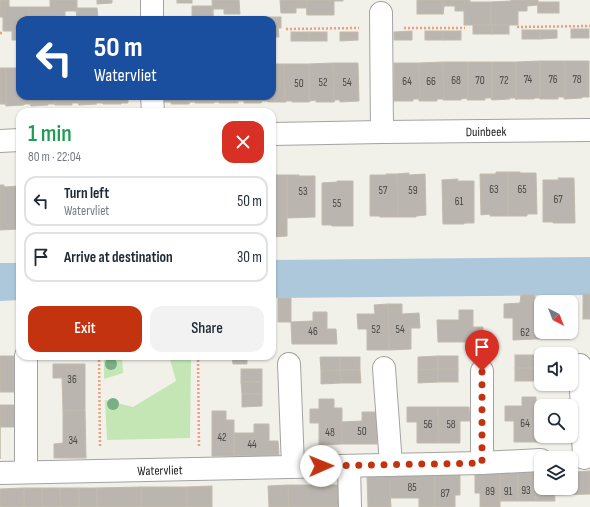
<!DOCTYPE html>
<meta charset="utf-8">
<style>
:root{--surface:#fff;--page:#f2f2f3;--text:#1f2937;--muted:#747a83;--line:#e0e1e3;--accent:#c33310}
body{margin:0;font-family:"Sofia Sans Condensed",sans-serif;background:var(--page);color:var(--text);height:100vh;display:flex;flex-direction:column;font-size:15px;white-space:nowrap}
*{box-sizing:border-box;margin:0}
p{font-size:13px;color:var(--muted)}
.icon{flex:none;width:22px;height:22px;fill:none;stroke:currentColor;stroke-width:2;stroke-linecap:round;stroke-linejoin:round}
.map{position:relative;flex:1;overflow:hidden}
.side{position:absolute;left:16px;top:108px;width:260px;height:252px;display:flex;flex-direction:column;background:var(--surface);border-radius:12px;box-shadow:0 1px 3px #0004}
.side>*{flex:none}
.guide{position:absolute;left:16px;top:16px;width:260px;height:84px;border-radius:12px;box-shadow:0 1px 3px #0004;background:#1a4fa0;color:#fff;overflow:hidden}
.needle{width:26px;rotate:138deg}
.controls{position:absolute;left:534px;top:295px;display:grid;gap:8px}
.controls a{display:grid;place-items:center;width:44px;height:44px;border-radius:8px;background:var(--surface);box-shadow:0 1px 3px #0004;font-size:20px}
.pin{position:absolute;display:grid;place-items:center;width:34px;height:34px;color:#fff;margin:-41px -17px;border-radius:50% 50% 50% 0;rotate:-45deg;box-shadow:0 0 4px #0007}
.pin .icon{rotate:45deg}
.me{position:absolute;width:44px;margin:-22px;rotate:89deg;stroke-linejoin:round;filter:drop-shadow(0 0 3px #0008)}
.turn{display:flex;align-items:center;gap:14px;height:84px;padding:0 12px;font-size:18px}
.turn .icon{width:52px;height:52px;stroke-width:2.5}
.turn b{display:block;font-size:28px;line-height:34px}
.round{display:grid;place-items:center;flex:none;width:42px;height:42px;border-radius:12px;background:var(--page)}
.head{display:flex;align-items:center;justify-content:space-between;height:68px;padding:0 12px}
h1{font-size:24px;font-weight:600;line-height:30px;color:#1e9e55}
.cta{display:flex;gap:8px;margin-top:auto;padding:8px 12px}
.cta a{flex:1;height:46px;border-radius:12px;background:var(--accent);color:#fff;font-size:16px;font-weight:600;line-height:46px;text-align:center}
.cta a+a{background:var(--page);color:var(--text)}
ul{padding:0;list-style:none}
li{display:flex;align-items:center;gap:12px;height:50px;margin:0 8px 6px;padding:0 4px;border:2px solid var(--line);border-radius:12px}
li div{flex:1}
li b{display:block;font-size:15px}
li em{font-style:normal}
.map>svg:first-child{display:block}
.grass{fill:#c3e6b4}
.water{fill:#adc8db}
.building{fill:#bab6af;stroke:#c2baac}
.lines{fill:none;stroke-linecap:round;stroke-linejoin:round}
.minor-casing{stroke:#a3a3a3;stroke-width:24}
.path{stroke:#f09e7b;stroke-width:2.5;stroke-dasharray:2 2;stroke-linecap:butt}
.minor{stroke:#fff;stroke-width:22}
.tree{fill:#78af84}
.route{stroke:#c33310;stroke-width:7;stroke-dasharray:0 12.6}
.labels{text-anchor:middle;stroke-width:3.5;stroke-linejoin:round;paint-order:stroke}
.number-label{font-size:11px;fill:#484745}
.street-label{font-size:13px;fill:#222;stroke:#fff}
</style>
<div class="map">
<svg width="590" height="507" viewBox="0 0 590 507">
<rect width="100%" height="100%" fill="#f1f0e9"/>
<g class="grass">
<path d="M 104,356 L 122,356 L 123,373 L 104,379 Z"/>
<path d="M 169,356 L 191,356 L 190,438 L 107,440 L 105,400 L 133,407 L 176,381 Z"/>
</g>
<g class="water">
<path d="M 590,257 L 590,295 L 272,298 L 272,260 Z"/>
<path d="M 0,263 L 20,263 L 20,300 L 0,301 Z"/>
</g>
<g class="building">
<path d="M 0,0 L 9,0 L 9,7 L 29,7 L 29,20 L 20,20 L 20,31 L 3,31 L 3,17 L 0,17 Z"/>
<path d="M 50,0 L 77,0 L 77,18 L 76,11 L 65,11 L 65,16 L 56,16 L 56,20 L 29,20 L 29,7 L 50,7 Z"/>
<path d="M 97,0 L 112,0 L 112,3 L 97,4 Z"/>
<rect x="177" y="0" width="15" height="3"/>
<path d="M 212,0 L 239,0 L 240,14 L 224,14 L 224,9 L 213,9 L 213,17 Z"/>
<path d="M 280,0 L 307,0 L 307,15 L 307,8 L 296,8 L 296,13 L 281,13 Z"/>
<path d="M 307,0 L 343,0 L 343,1 L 334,1 L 334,15 L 307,15 Z"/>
<rect x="417" y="0" width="26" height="14"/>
<path d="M 443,0 L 470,0 L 470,2 L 491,2 L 491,25 L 464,25 L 464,11 L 455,11 L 455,6 L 444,6 L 443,14 Z"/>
<path d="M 511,0 L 538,0 L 538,13 L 538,5 L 527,6 L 527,11 L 518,11 L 518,25 L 491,25 L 491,2 L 511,1 Z"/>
<rect x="538" y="2" width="21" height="11"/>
<path d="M 192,6 L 212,6 L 213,17 L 192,17 Z"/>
<path d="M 77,8 L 97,8 L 98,18 L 77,18 Z"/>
<rect x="239" y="17" width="21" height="3"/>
<path d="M 260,17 L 281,17 L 281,28 L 272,28 L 272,20 L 260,20 Z"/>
<rect x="473" y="25" width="19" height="9"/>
<rect x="492" y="25" width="17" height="9"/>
<path d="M 272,28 L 278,28 L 279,37 L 272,37 Z"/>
<rect x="571" y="29" width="18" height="9"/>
<rect x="522" y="30" width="18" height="9"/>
<path d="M 540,30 L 557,30 L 557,38 L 540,39 Z"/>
<rect x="12" y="31" width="8" height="9"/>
<path d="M 412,31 L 412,40 L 394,40 L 394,32 Z"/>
<rect x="425" y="31" width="18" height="9"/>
<rect x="443" y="31" width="18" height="9"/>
<rect x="291" y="32" width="18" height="9"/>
<rect x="309" y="32" width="18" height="9"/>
<path d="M 340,32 L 358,32 L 358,40 L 340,41 Z"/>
<path d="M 540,61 L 540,99 L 540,98 L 534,98 L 534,99 L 516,99 L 516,62 Z"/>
<path d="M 540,61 L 565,61 L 565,99 L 564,99 L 564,97 L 558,97 L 558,99 L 540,99 Z"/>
<path d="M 565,61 L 589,61 L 589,97 L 582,97 L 582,98 L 565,99 Z"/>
<path d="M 443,62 L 444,100 L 443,100 L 443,99 L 437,99 L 437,101 L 420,101 L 419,63 Z"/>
<path d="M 443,62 L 468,62 L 468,100 L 467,100 L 467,98 L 461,99 L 461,100 L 444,100 Z"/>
<path d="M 468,62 L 492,62 L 492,100 L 491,98 L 485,98 L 485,100 L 468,100 Z"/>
<path d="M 492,62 L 516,62 L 516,100 L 516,98 L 509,98 L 510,99 L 492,100 Z"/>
<path d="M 333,63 L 334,102 L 316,102 L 316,100 L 310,101 L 309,102 L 309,64 Z"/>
<path d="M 333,63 L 358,63 L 359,101 L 340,102 L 340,100 L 334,100 L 334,102 Z"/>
<path d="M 394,63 L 419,63 L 420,101 L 419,101 L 419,99 L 413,99 L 413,101 L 394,101 Z"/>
<path d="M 272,64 L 284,64 L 285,102 L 268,102 L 268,101 L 262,101 L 261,103 L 261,96 L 272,96 Z"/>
<path d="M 284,64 L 309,64 L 309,102 L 292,102 L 292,101 L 286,101 L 286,102 L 285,102 Z"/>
<path d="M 0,68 L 6,68 L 6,106 L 6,104 L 0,104 Z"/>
<path d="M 6,68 L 20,68 L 20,96 L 30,96 L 31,106 L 30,104 L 24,104 L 24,105 L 6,106 Z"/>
<path d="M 30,96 L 55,96 L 55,105 L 54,104 L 48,104 L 48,105 L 31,106 Z"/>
<path d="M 55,96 L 79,96 L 79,105 L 78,103 L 72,103 L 72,105 L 55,105 Z"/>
<path d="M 79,96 L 103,96 L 103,104 L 102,103 L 96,103 L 97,104 L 79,105 Z"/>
<path d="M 103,96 L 128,96 L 128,103 L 121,103 L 121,104 L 103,104 Z"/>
<path d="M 164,96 L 188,96 L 189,104 L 171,104 L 171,102 L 164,102 Z"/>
<path d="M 188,96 L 213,96 L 213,103 L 195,103 L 195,102 L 189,102 L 189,104 Z"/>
<path d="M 213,96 L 237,96 L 237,103 L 219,103 L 219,102 L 214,102 L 214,103 L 213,103 Z"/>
<path d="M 237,96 L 261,96 L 261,103 L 244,103 L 244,101 L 238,101 L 238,103 L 237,103 Z"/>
<path d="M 496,172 L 508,172 L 508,216 L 490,216 L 490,214 L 481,215 L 480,174 L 496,174 Z"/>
<path d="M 508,172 L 520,172 L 520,173 L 536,173 L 537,214 L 527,214 L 527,216 L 508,216 Z"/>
<path d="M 409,173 L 409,175 L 425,174 L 426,215 L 416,216 L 416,217 L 398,217 L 397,174 Z"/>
<path d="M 386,174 L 397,174 L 398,217 L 380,217 L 380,216 L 370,216 L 370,175 L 386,175 Z"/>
<path d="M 275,175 L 287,175 L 287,236 L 272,237 L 272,177 L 275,177 Z"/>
<path d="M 287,175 L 299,175 L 299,176 L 315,176 L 315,217 L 287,218 Z"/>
<path d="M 558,178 L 574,178 L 575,223 L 553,223 L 553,222 L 543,222 L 543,180 L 559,180 Z"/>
<path d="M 458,179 L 457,181 L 474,181 L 474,223 L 464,223 L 464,224 L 443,224 L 442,180 Z"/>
<path d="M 337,181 L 353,181 L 353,226 L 332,226 L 331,225 L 322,225 L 322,183 L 337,182 Z"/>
<path d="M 0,185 L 4,185 L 4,187 L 19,186 L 20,229 L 0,230 Z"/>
<rect x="583" y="294" width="7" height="25"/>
<path d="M 521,295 L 535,295 L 535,339 L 513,340 L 513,318 L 504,318 L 504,304 L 520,303 Z"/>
<path d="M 278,298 L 291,298 L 291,322 L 313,321 L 313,312 L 327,312 L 327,329 L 336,329 L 337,344 L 292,344 L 291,322 L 278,322 Z"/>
<path d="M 388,304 L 402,304 L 402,314 L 419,313 L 420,328 L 411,328 L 411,349 L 389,350 Z"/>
<path d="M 388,304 L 389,350 L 367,350 L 367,329 L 358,329 L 357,314 L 375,314 L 374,305 Z"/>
<path d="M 459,310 L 473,310 L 473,327 L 483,327 L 483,342 L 438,342 L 437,320 L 459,320 Z"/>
<path d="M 535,317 L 541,317 L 541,332 L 570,332 L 570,339 L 535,339 Z"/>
<rect x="515" y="355" width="20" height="13"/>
<rect x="535" y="355" width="6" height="13"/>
<rect x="0" y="356" width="14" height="36"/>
<path d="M 232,356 L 247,356 L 247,364 L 233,364 Z"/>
<path d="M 438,356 L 438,369 L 418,370 L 418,357 Z"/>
<rect x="438" y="356" width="20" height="13"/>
<path d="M 320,357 L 340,357 L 340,370 L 321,371 Z"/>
<rect x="340" y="357" width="20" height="13"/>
<path d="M 53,364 L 85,364 L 85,410 L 63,411 L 62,378 L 53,378 Z"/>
<rect x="515" y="368" width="20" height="13"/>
<rect x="535" y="368" width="6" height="13"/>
<rect x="241" y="369" width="21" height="13"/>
<path d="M 438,369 L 438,382 L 418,383 L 418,370 Z"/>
<rect x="438" y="369" width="20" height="13"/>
<path d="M 340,370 L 341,383 L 321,384 L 321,371 Z"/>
<path d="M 340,370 L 360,370 L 361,383 L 341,383 Z"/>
<path d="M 241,382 L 262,382 L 262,394 L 242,394 Z"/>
<path d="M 242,394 L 262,394 L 262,406 L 242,407 Z"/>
<path d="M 522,397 L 536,397 L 536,442 L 514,442 L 514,421 L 505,421 L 505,406 L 522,406 Z"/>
<path d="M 319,399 L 334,399 L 334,408 L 342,408 L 342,444 L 319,445 L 319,423 L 310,423 L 310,409 L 319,409 Z"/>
<path d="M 0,405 L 14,405 L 15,427 L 0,427 L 0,459 Z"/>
<path d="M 407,407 L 438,407 L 439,443 L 417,443 L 417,422 L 407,422 Z"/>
<path d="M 438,407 L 469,407 L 470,421 L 460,421 L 460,443 L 439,443 Z"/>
<path d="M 85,410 L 86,458 L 54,458 L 54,444 L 63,443 L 63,411 Z"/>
<path d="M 571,410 L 572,442 L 536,442 L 536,419 L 541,419 L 541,436 L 571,436 Z"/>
<path d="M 212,411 L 226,411 L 226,420 L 234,420 L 234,456 L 212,456 Z"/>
<path d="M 362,412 L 377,412 L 377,444 L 342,444 L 341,422 L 362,421 Z"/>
<path d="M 254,424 L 269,424 L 269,441 L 278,441 L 279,455 L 234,456 L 234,433 L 254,433 Z"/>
<path d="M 590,471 L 590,494 L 555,495 L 554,488 L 571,488 L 571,472 Z"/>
<path d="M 518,472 L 518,501 L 500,501 L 500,473 Z"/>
<rect x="518" y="472" width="18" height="29"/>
<path d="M 536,472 L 541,472 L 541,488 L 554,488 L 555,501 L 536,501 Z"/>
<path d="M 475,473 L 500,473 L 500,507 L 480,507 L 480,493 L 475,493 Z"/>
<path d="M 435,475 L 435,507 L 419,507 L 419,498 L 390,498 L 389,476 Z"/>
<path d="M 435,475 L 460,475 L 460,495 L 455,495 L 455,507 L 434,507 L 435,507 Z"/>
<path d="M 367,476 L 389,476 L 391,507 L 368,507 Z"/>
<path d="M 288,485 L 289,507 L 269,507 L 268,486 Z"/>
<path d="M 288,485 L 339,485 L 339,507 L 289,507 Z"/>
<path d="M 212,486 L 212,507 L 187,507 L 187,487 Z"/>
<rect x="141" y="487" width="46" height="20"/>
<path d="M 141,487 L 141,507 L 97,507 L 97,488 Z"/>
<path d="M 24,488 L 42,488 L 43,507 L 24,507 Z"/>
<path d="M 24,488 L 24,507 L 0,507 L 0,489 Z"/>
<path d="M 42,488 L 60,488 L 61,507 L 43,507 Z"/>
<path d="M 60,488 L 79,488 L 79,507 L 61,507 Z"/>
<rect x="79" y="488" width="18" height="19"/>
</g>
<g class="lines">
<g class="minor-casing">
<g id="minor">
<path d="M 152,0 L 152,20"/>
<path d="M 381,13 L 382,132"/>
<path d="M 152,96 L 153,112"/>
<path id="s1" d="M 272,134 L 382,132 L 590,130"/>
<path d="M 0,141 L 20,140"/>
<path d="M 26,356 L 26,472"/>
<path d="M 289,364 L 293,466"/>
<path d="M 580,365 L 584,458"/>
<path d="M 384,368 L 391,465"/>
<path d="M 482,463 L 482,371"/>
<path d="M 349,466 L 350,507"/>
<path id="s2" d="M 0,473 L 482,463 L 541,460"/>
</g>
</g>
<g class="path">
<path d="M 517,27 L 590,26"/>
<path d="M 404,28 L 465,28"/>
<path d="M 286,29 L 359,28"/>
<path d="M 0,33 L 2,33"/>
<path d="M 99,356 L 100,448"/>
<path d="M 198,356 L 199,447"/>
</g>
<use href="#minor" class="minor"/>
</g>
<g class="tree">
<circle cx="111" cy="364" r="6"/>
<circle cx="113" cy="404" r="6"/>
</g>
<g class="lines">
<path class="route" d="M 321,466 L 482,463 L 482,371"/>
</g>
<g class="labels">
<g class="number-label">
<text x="528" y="83">74</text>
<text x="553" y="83">76</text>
<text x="577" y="83">78</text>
<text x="456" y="84">68</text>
<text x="480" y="84">70</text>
<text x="504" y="84">72</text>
<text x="407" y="85">64</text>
<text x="431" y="85">66</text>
<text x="323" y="86">52</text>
<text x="347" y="86">54</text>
<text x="299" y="87">50</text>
<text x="494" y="193">63</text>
<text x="522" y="193">65</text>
<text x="383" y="194">57</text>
<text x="413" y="194">59</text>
<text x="303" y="195">53</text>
<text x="558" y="203">67</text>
<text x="459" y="205">61</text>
<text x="337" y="207">55</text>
<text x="376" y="333">52</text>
<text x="400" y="333">54</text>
<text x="313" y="335">46</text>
<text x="525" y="336">62</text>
<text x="72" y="383">36</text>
<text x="525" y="427">64</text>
<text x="428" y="428">56</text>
<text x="451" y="428">58</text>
<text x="362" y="435">50</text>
<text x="330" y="436">48</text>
<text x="222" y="441">42</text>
<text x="73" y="444">34</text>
<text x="252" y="448">44</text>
<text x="412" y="491">85</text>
<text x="526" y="494">93</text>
<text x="490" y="495">89</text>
<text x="508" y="495">91</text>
<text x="445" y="497">87</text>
</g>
<g class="street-label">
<text dy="5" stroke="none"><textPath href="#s1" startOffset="214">Duinbeek</textPath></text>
<text dy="5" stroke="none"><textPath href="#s2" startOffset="160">Watervliet</textPath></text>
</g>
</g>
</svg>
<div class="controls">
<a><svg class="needle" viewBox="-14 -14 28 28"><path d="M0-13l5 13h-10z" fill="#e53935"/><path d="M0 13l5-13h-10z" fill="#747a83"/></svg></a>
<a><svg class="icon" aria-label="sound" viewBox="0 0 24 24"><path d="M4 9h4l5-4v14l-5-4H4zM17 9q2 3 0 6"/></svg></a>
<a><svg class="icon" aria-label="search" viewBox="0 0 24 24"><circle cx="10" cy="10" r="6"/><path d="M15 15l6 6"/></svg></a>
<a><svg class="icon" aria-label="layers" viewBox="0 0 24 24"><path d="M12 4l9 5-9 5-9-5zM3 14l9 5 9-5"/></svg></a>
</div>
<div class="pin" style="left:482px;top:371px;background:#d93025"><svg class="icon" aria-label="arrive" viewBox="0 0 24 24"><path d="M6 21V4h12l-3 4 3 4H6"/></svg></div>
<svg class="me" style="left:321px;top:466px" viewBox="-20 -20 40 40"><circle r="19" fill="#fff"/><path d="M0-13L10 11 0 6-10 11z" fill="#c33310"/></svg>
<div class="guide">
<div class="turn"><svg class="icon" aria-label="left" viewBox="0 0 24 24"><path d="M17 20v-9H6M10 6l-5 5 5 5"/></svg><div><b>50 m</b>Watervliet</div></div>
</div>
<section class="side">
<div class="head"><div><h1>1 min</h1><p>80 m · 22:04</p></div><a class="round" style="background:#d93025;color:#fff"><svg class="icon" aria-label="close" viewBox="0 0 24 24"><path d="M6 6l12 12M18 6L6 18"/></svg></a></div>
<ul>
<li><svg class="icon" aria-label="left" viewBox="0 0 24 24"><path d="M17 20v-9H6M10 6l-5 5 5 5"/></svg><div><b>Turn left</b><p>Watervliet</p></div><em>50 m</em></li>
<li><svg class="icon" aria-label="arrive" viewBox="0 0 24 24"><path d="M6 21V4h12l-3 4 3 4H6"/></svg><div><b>Arrive at destination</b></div><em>30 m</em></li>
</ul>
<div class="cta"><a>Exit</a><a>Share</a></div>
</section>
</div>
